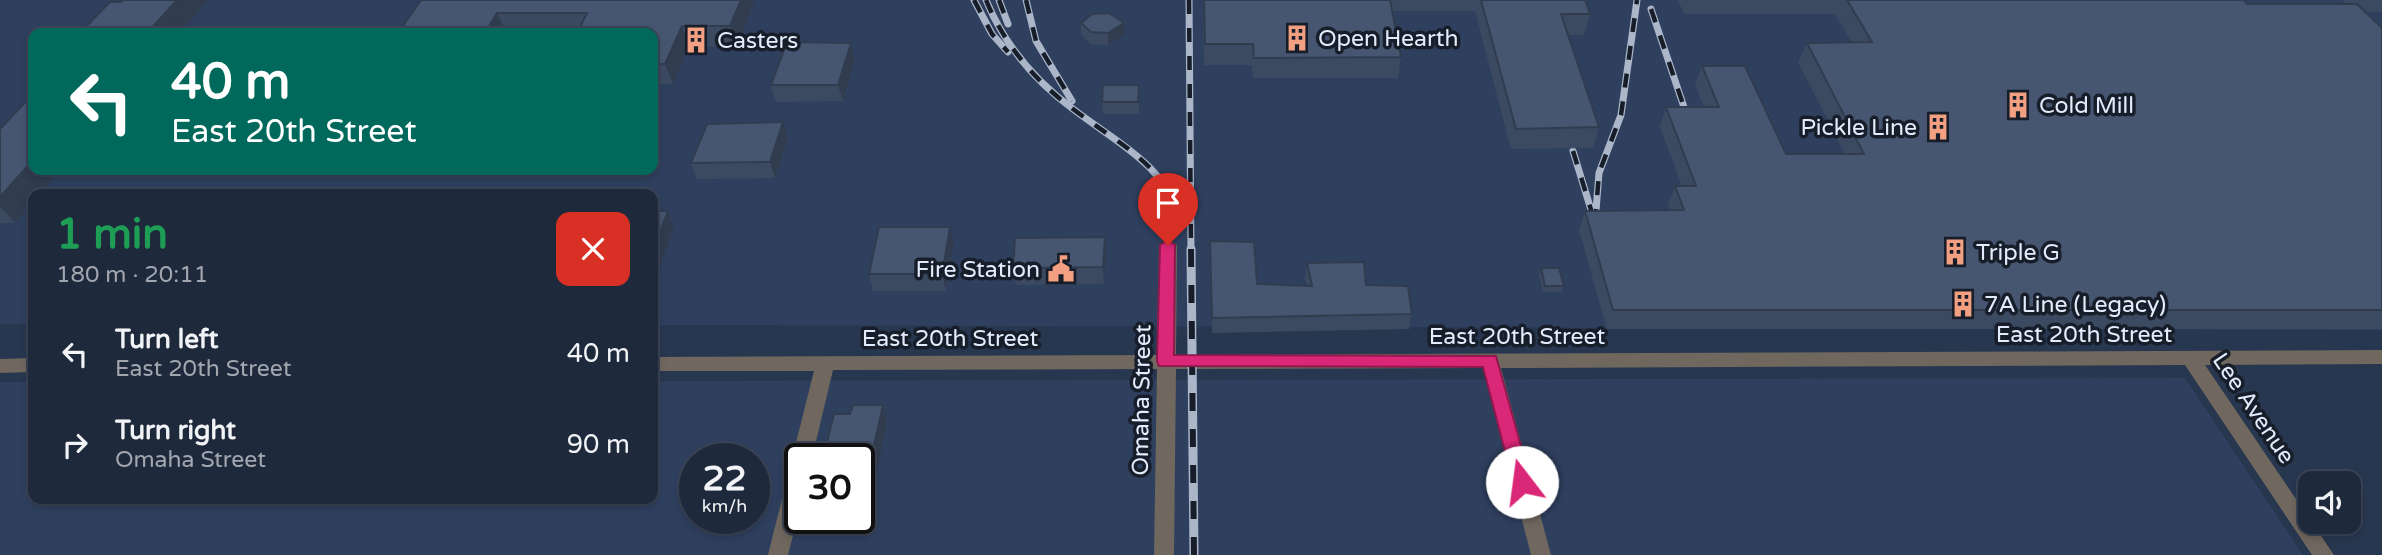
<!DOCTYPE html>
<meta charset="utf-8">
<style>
:root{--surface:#1e293c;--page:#263143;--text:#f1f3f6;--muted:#a1a6af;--line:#3c4556}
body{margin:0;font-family:"Varela Round",sans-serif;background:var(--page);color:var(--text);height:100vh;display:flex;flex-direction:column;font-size:26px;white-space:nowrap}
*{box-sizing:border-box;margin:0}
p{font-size:23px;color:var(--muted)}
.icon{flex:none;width:38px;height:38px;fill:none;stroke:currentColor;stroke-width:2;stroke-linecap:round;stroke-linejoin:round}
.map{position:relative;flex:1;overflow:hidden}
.details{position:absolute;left:28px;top:189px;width:630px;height:315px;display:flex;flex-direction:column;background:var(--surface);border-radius:14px;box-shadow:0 4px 10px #0003,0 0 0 2px var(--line)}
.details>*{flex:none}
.guide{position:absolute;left:28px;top:28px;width:630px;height:147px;border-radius:14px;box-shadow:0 4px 10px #0003,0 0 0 2px var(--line);background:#00695c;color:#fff;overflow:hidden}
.fabs{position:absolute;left:2298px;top:471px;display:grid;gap:14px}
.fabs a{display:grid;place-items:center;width:63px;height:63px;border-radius:14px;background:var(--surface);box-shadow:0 4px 10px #0003,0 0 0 2px var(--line);font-size:35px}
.speed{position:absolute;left:679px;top:443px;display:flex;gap:14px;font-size:35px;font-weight:700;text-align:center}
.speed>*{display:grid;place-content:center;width:91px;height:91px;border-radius:50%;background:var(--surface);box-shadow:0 4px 10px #0003,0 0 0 2px var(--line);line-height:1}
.speed small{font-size:18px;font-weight:400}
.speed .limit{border:4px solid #111;border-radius:10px;background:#fff;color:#111}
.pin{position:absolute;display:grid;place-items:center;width:60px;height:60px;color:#fff;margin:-72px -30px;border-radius:50% 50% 50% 0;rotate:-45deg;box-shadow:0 0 7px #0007}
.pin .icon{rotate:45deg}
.me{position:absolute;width:77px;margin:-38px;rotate:345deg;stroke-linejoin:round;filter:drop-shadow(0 0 5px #0008)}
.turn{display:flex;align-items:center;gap:24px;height:147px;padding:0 28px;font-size:32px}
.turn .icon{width:91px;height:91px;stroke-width:2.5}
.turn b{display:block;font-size:49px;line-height:60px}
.round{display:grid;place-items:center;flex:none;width:74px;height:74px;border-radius:14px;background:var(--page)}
.overview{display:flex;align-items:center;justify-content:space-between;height:119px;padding:0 28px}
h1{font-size:42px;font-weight:800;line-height:52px;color:#1e9e55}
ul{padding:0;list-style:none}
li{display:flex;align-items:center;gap:21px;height:91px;padding:0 28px}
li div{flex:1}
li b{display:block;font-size:26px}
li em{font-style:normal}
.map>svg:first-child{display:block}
.built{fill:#2f405f;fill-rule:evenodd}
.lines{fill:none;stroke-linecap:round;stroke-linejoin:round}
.minor{fill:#70685e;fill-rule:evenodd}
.rail-far1-casing{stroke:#abb6c9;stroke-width:7}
.rail-casing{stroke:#abb6c9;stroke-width:9}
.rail-far1{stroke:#171e2a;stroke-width:4.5;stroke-dasharray:14;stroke-linecap:butt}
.rail{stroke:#171e2a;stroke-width:6;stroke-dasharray:18;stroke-linecap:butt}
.wall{fill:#3c4a61}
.shaded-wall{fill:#313c4f}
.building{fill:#465671;stroke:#313c4f;stroke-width:2}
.route{fill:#db2777;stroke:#8e194d;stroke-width:2}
.labels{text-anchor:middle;stroke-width:7;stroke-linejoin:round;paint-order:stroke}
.poi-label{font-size:23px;fill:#e2ecfc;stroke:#171e2a;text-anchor:start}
.street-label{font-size:23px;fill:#e2ecfc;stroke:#171e2a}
</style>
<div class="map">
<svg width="2382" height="555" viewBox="0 0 2382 555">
<rect width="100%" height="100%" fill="#283750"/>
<g class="built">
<path d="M 0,0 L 2382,0 L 2382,330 L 653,325 L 653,194 L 33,194 L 33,324 L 0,324 ZM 33,33 L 653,33 L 653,170 L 33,170 Z"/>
<path d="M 2185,378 L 2303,555 L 0,555 L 0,382 L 33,382 L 33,499 L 653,499 L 653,381 ZM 695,458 L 754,458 L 754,518 L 695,518 ZM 800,458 L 859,458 L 859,518 L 800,518 Z"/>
</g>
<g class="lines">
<g class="minor">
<path d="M 1168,239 L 1177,245 L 1176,355 L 2382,350 L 2382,364 L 2205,365 L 2334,555 L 2312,555 L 2185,365 L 1501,368 L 1551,555 L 1531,555 L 1483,368 L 1176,369 L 1174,555 L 1154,555 L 1157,369 L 833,370 L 812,458 L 800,458 L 800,508 L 788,555 L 768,555 L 814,371 L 653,371 L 653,357 L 1157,355 L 1159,245 Z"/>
<path d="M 33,358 L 33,372 L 0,373 L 0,359 Z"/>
</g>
<g class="rail-far1-casing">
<g id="rail-far1">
<path d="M 974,0 L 992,34 L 1008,52"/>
<path d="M 986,0 C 1004,44 1035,81 1073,109 C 1123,147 1158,160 1186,222"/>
<path d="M 999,0 L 1008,24"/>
<path d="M 1026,0 L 1036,41 L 1072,101"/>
<path d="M 1189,0 L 1191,251"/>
<path d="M 1651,9 L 1690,125"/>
<path d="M 1573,151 L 1592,213"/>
<path d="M 1595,223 L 1599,173 L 1621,115 L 1637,0"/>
</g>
</g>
<g class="rail-casing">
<path id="rail" d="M 1191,249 L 1194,555"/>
</g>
<use href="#rail-far1" class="rail-far1"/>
<use href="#rail" class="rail"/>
</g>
<g class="wall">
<path d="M 421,0 L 755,0 L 737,46 L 689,47 L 673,84 L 653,84 L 653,33 L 398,33 Z"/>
<path d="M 1203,0 L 1585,0 L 1590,14 L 1584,35 L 1568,35 L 1599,127 L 1593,148 L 1511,149 L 1475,11 L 1392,11 L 1401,57 L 1398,78 L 1253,78 L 1252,65 L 1204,65 Z"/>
<path d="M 1678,0 L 2244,0 L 2247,4 L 2346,4 L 2342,0 L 2382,0 L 2382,12 L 2366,12 L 2382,28 L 2382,329 L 1607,329 L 1579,230 L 1585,211 L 1670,210 L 1668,205 L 1675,186 L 1682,186 L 1660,127 L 1666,107 L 1704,107 L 1695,85 L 1702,66 L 1786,154 L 1845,154 L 1798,62 L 1807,43 L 1852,42 L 1835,14 L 1684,14 Z"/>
<path d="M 1081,23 L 1124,23 L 1125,35 L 1108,45 L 1091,44 L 1081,35 Z"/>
<path d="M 851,43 L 855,60 L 843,101 L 776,102 L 771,85 Z"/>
<path d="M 1139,85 L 1139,114 L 1103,114 L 1102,102 Z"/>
<path d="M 783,122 L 788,138 L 775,178 L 697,179 L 691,163 Z"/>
<path d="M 0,129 L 33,170 L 61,170 L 40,194 L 33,194 L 15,223 L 0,223 Z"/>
<path d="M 1210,241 L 1257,284 L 1307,285 L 1305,279 L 1307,263 L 1366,285 L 1412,314 L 1409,329 L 1212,333 Z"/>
<path d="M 954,244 L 946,291 L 873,291 L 869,274 Z"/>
<path d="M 1106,254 L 1104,284 L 1016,285 L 1013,268 Z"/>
<path d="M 1541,268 L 1564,286 L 1562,292 L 1543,292 L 1539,274 Z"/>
<path d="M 883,405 L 887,422 L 870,506 L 859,505 L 859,458 L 850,414 Z"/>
</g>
<g class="shaded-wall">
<path d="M 177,0 L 209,0 L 180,33 L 147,33 Z"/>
<path d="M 741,0 L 755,0 L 737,46 L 730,26 Z"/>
<path d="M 497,13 L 507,33 L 485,33 Z"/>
<path d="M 1124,23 L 1125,35 L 1108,45 L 1108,33 Z"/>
<path d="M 682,26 L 689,47 L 673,84 L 665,64 Z"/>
<path d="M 851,43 L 855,60 L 843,101 L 838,85 Z"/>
<path d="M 783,122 L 788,138 L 775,178 L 770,162 Z"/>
<path d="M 33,160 L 33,170 L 61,170 L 40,194 L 33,194 L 33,202 L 15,223 L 0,206 L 0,197 Z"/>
<path d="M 668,211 L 674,228 L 653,286 L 653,250 Z"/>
<path d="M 950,227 L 954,244 L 946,291 L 942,274 Z"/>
<path d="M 1105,237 L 1106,254 L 1104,284 L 1103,267 Z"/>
<path d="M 883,405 L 887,422 L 870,506 L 864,490 Z"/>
</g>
<g class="building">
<path d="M 123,0 L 177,0 L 147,33 L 80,33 L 110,2 L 121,2 Z"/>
<path d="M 421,0 L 741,0 L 730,26 L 682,26 L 665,64 L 653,64 L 653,33 L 577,33 L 587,13 L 497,13 L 485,33 L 398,33 Z"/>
<path d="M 1204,0 L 1390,0 L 1401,57 L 1254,58 L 1253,44 L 1205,44 Z"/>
<path d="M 1481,0 L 1585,0 L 1590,14 L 1561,14 L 1599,127 L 1516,129 Z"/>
<path d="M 1847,0 L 2244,0 L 2247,4 L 2357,4 L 2382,28 L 2382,310 L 1613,310 L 1585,211 L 1684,210 L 1675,186 L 1696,186 L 1666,107 L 1719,107 L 1702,66 L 1745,66 L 1786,154 L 1864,154 L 1807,43 L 1872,42 Z"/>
<path d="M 1109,13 L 1124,23 L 1108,33 L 1091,32 L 1081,23 L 1092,14 Z"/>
<path d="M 787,42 L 851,43 L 838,85 L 771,85 Z"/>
<path d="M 1103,85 L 1139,85 L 1138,102 L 1102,102 Z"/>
<path d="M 33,94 L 33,160 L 0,197 L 0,129 Z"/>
<path d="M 783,122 L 770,162 L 691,163 L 707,124 Z"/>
<path d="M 653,211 L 668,211 L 653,250 Z"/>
<path d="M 879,227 L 950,227 L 942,274 L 869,274 Z"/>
<path d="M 1105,237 L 1103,267 L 1013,268 L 1015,238 Z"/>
<path d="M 1210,241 L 1254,242 L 1257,284 L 1312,286 L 1307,263 L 1364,262 L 1366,285 L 1408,286 L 1412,314 L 1212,318 Z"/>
<path d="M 1541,268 L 1559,268 L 1564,286 L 1545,286 Z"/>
<path d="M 853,405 L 883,405 L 864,490 L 859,490 L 859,458 L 823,458 L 834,414 L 850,414 Z"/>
</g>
<path class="route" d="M 1168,240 L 1175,245 L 1174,355 L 1496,356 L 1531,482 L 1528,487 L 1522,490 L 1513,482 L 1483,367 L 1159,366 L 1157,361 L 1160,245 Z"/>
<defs>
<g id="building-bare" transform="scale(2.1)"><path d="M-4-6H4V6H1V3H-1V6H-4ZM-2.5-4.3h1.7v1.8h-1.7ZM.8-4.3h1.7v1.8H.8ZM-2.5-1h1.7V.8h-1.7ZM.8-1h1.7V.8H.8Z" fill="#f2a081" stroke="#171e2a" stroke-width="2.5" paint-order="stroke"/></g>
<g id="civic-bare" transform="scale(2.1)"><path d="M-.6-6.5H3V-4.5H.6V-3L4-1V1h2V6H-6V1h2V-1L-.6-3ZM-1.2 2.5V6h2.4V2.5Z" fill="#f2a081" stroke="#171e2a" stroke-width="2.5" paint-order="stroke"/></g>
</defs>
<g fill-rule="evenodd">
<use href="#building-bare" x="1297" y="38"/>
<use href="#building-bare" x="696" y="40"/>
<use href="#building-bare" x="2018" y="105"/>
<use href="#building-bare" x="1938" y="127"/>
<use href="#building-bare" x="1955" y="252"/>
<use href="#civic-bare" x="1061" y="269"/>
<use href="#building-bare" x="1963" y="304"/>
</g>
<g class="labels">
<g class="poi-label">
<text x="1318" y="46">Open Hearth</text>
<text x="717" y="48">Casters</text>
<text x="2039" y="113">Cold Mill</text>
<text x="1917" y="135" text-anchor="end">Pickle Line</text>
<text x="1976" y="260">Triple G</text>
<text x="1040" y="277" text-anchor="end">Fire Station</text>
<text x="1984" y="312">7A Line (Legacy)</text>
</g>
<g class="street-label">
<text x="2084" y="342">East 20th Street</text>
<text x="1517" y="344">East 20th Street</text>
<text x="950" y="346">East 20th Street</text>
<text transform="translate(1141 400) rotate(-89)" y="8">Omaha Street</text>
<text transform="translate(2254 408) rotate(56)" y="8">Lee Avenue</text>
</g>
</g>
</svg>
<div class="fabs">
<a><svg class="icon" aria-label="sound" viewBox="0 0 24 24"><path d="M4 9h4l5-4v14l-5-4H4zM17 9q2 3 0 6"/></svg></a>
</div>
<div class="speed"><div>22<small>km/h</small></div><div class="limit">30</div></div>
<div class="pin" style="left:1168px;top:245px;background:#d93025"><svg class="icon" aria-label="arrive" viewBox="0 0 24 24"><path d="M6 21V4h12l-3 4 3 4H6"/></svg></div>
<svg class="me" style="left:1522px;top:482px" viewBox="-20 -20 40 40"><circle r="19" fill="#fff"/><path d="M0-13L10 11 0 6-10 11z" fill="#db2777"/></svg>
<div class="guide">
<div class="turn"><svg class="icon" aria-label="left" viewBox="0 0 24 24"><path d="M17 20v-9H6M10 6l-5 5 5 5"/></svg><div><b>40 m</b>East 20th Street</div></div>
</div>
<section class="details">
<div class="overview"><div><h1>1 min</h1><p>180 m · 20:11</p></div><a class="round" style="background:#d93025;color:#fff"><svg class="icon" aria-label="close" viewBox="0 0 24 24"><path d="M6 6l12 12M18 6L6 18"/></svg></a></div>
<ul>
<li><svg class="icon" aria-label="left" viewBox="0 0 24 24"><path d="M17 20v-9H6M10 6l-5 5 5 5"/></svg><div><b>Turn left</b><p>East 20th Street</p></div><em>40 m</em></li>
<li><svg class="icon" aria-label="right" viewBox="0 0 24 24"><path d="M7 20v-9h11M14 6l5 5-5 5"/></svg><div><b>Turn right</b><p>Omaha Street</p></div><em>90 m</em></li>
</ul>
</section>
</div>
